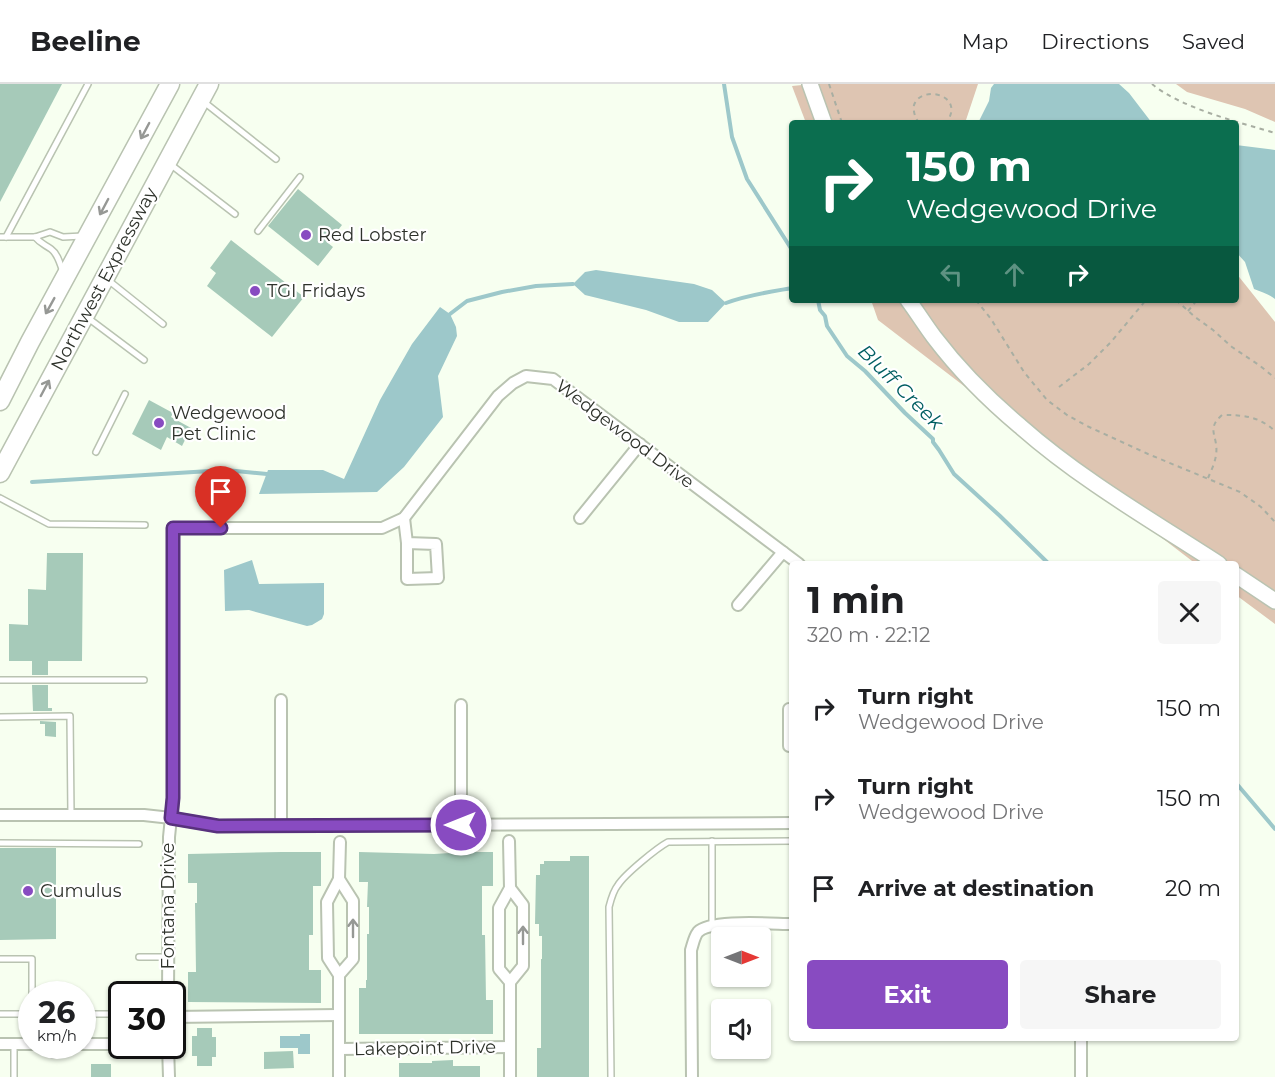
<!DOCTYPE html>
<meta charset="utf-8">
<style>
:root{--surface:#fff;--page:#f6f6f6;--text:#202124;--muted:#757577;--line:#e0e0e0;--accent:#884bc1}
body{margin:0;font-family:Montserrat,sans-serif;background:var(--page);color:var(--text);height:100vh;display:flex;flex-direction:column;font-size:22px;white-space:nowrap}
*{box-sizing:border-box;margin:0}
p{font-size:20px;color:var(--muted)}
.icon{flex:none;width:33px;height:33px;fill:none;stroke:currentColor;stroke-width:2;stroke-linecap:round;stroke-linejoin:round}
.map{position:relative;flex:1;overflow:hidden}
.side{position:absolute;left:789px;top:477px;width:450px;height:480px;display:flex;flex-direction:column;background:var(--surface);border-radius:6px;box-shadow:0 2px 4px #0004}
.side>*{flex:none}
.guide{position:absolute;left:789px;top:36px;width:450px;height:183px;border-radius:6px;box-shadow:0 2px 4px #0004;background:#0b6e4f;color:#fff;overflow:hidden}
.needle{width:39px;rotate:90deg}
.controls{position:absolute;left:711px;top:843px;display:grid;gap:12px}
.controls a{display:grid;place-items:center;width:60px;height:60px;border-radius:6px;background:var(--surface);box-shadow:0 2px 4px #0004;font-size:30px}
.speed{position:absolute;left:18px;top:897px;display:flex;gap:12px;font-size:30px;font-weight:700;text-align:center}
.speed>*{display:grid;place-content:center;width:78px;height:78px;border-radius:50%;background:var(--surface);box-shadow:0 2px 4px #0004;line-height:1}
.speed small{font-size:15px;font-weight:400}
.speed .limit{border:3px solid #111;border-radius:9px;background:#fff;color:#111}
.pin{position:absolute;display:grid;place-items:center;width:51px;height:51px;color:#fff;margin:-62px -26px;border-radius:50% 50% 50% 0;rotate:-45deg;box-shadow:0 0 6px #0007}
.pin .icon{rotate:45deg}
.me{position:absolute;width:66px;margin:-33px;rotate:270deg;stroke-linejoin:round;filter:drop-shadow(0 0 4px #0008)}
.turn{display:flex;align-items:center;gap:21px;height:126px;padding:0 18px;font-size:27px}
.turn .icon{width:78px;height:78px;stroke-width:2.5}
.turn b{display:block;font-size:42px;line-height:51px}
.lanes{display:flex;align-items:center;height:57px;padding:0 18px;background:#0003;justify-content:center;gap:30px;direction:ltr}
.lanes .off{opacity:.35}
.round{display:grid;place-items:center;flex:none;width:63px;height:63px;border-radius:6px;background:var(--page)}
.overview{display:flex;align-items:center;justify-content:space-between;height:102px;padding:0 18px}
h1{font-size:36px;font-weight:700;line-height:45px}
.action{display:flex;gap:12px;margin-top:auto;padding:12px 18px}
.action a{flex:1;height:69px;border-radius:6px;background:var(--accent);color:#fff;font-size:24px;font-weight:700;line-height:69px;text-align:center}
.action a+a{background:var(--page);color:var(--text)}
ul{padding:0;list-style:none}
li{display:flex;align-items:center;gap:18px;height:90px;padding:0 18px}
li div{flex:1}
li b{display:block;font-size:22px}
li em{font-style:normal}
header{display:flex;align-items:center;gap:36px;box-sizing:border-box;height:84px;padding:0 30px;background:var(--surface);border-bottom:2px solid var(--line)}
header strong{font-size:28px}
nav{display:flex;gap:33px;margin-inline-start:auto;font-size:21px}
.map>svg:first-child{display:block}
.green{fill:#dec5b2}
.water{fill:#9dc8ca}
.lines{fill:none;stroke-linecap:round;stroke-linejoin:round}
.stream{stroke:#9dc8ca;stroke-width:4}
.building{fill:#a6cab9}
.lane-casing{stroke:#b9c3b1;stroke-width:8}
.street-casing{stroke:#b9c3b1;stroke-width:14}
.secondary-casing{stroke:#b9c3b1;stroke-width:18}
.highway-casing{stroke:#b9c3b1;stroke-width:21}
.path{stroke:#a8aea2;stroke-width:2;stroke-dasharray:4.5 4.5;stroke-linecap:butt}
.lane{stroke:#fff;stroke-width:5}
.street{stroke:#fff;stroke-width:10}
.secondary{stroke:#fff;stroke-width:15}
.highway{stroke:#fff;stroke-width:18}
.oneway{stroke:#969895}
.route-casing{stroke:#58317d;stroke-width:15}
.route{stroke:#884bc1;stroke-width:10}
.poi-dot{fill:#884bc1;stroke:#fff;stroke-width:2}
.labels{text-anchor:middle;stroke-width:4.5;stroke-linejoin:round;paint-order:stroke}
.poi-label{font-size:18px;fill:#2e322b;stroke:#fff;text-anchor:start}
.street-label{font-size:18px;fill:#2e322b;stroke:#fff}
.water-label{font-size:20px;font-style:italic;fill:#005e62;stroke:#fff}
</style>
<header>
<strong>Beeline</strong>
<nav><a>Map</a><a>Directions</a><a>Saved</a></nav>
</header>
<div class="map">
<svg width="1275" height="993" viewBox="0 0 1275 993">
<rect width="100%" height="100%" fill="#f7fff0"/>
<g class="green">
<path d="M 812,0 L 978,0 L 965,39 L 806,39 L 792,2 Z"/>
<path d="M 1176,0 L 1275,0 L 1275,38 L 1245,25 L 1187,8 Z"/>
<path d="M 1236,189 L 1275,238 L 1275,540 L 1236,511 L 1236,480 L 1196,480 L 878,236 L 871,216 L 1236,216 Z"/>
</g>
<g class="water">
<path d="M 994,0 L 1119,0 L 1129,9 L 1152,39 L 978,39 L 989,17 L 991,4 Z"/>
<path d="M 1236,61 L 1275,66 L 1275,215 C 1269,210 1261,208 1254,205 L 1245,178 L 1236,168 Z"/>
<path d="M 596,186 L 694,200 L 712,206 L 726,219 L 708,238 L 679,238 L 646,226 L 585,211 L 573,200 L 585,188 Z"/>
<path d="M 440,223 L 450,230 L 456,243 L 457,252 L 438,292 L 443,333 L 404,383 L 377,408 L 259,410 L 268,386 L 323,386 L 344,395 L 380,316 L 412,260 Z"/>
<path d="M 252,476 L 259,500 L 324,499 L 324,530 L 322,535 L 312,541 L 307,542 L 249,526 L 225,527 L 224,486 Z"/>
<path d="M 300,950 L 310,950 L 310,970 L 298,970 L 298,964 L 280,964 L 280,952 L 300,952 Z"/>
</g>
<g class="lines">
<g class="stream">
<path d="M 724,0 L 732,53 L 747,95 L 792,166"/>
<path d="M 818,216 L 820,226 L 825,232 L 827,242 L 847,272 L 865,287 L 905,329 L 933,355 L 933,358 L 939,366 L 954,390 L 1000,432 L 1049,480"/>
<path d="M 726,219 C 747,211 769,208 792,204"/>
<path d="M 450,230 L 467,217 L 502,208 L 536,202 L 573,200"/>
<path d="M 32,398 L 226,386 L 267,390"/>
<path d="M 1236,699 L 1275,745"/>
</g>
</g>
<g class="building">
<path d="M 0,0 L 62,0 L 0,118 Z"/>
<path d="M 298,105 L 342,141 L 328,159 L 333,163 L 318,182 L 268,142 Z"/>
<path d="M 231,156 L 304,213 L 272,253 L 207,202 L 216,189 L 210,184 Z"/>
<path d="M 149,316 L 173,329 L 171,333 L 191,344 L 182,362 L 167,353 L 161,366 L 132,350 Z"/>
<path d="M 47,469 L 83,469 L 82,577 L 48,577 L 48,591 L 32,591 L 32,577 L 9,577 L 9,540 L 28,541 L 28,505 L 46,506 Z"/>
<path d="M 32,601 L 48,601 L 48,624 L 52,624 L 52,627 L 33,627 Z"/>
<path d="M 40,637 L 56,638 L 56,653 L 45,652 L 45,640 L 40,640 Z"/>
<path d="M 0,764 L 56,764 L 56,855 L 0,856 Z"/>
<path d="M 282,768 L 321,768 L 321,802 L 313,802 L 313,851 L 309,851 L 309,886 L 321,886 L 321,919 L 188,918 L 188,888 L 196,888 L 195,819 L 197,819 L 197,799 L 188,799 L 188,770 Z"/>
<path d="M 359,768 L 434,770 L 450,769 L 450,768 L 493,768 L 493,802 L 482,802 L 482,851 L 485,851 L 486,916 L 493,916 L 493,950 L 359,950 L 359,904 L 366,904 L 366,896 L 367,896 L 367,850 L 369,850 L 369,823 L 367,823 L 368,798 L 359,798 Z"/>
<path d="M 570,772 L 589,772 L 589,993 L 537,993 L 537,964 L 541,964 L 541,875 L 542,875 L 542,852 L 539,852 L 539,840 L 535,840 L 536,791 L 540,791 L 540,780 L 544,780 L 544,777 L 570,777 Z"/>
<path d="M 197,944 L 212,944 L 212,953 L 216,953 L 216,973 L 212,973 L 212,982 L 197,982 L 197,972 L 192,972 L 192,952 L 197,952 Z"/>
<path d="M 293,967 L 294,984 L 264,985 L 264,968 Z"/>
<path d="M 453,976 L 453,982 L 480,982 L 480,993 L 399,993 L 399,979 L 432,979 L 432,977 Z"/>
<rect x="91" y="980" width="20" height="13"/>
</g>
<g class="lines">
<g class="lane-casing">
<g id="lane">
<path d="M 204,18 L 276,75"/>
<path d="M 170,80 L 235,130"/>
<path d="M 258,147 L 300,93"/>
<path d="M 0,153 L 35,153 L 50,148 L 63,153 L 83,152"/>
<path d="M 6,153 L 88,0"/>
<path d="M 35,153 C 41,160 44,160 51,165 C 58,170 60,180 63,188"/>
<path d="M 108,196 L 163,240"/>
<path d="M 88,234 L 144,276"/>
<path d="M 96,368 L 125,310"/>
<path d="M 0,414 L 49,440 L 145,441"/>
<path d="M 0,596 L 144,596"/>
<path d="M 0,633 L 70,632 L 71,731"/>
<path d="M 0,759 L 139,760"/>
<path d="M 712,840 L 712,757"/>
<path d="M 139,873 L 168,873"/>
<path d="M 0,875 L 32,875 L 32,910"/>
<path d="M 0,930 L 31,930 L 32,925"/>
<path d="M 82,930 L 122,930"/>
<path d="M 53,971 L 53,962"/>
<path d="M 14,993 L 14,960"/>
<path d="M 611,993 L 609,823 C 611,815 613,807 618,801 C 625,790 657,764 668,758 L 792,757"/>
</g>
</g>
<g class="street-casing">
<g id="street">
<path d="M 404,434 L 407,459 L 407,495 L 438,494 L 436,460 L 407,459"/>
<path d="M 580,434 L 640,360"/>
<path d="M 738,521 L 783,468"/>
<path d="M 281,616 L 281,742"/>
<path d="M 461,621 L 461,741"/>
<path d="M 792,625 L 789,625 L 789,662 L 792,662"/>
<path d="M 0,731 L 144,731 L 171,734 L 218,742 L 792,739"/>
<path d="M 509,757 L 510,804 L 499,824 L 499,885 L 510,898"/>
<path d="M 339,795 L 353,817 L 353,875 L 339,891"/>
<path d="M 168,910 L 169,753 L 173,714 L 173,444 L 382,444 L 404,434 L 498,312 L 513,299 L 526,292 L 553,295 L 799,480"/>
<path d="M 172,933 L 339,931"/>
<path d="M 0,960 L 32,960"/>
<path d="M 82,960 L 122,960"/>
<path d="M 168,962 L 169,993"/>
<path d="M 339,965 L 510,963"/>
<path d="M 339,993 L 339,891 L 328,874 L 327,818 L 339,795 L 340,758"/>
<path d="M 510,993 L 510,898 L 523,882 L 523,821 L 510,804"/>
<path d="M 692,993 L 691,866 C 693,860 694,853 698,848 C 710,835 773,840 792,840"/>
<path d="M 1081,993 L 1081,954"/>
</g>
</g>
<g class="secondary-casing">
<g id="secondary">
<path d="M 810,0 L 824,39"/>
<path d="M 908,216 C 917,228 925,241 934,253 C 959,286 989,316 1020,342 C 1080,395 1151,436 1219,480"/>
<path d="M 1236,491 L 1275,517"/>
</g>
</g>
<g class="highway-casing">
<g id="highway">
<path d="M 0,317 L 30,258 L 170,0"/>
<path d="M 0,389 L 209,0"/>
</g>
</g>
<g class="path">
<path d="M 829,0 L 842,39"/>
<path d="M 1152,0 C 1181,24 1238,38 1275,49"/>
<path d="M 919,39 C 915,33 913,28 914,21 C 921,0 967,11 946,39"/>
<path d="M 976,216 L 991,235 L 1024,288 L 1047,316 L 1067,331 L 1087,342 L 1148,370 L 1240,408 L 1261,423 L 1275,438"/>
<path d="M 1176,216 L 1195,233 L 1213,246 L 1232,263 L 1259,281 L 1275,294"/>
<path d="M 1188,227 L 1197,216"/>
<path d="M 1059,303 L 1089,280 L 1111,258 L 1146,216"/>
<path d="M 1208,394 C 1211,387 1215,379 1216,371 C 1219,352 1205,346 1222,331 C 1244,331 1258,332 1275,347"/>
</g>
<use href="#lane" class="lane"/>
<use href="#street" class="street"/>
<use href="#secondary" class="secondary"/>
<use href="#highway" class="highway"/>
</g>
<defs><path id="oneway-shaft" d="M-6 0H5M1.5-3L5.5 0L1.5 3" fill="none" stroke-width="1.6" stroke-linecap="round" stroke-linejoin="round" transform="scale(1.5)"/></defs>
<g class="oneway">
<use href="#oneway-shaft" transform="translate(145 47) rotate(118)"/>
<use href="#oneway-shaft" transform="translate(104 123) rotate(118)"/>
<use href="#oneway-shaft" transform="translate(50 222) rotate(119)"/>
<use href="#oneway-shaft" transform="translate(45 304) rotate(-62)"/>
<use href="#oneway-shaft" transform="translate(353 844) rotate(-90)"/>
<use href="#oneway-shaft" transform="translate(523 851) rotate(-90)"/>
</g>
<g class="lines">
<g class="route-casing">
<path id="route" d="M 221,444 L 173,444 L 173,714 L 171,734 L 218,742 L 461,741"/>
</g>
<use href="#route" class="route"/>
</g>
<g class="poi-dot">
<circle cx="306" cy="151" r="6"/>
<circle cx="255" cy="207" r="6"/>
<circle cx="159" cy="339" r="6"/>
<circle cx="28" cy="807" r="6"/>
</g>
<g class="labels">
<g class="poi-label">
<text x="318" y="157">Red Lobster</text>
<text x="267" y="213">TGI Fridays</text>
<text x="171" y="335">Wedgewood<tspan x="171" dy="21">Pet Clinic</tspan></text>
<text x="40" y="813">Cumulus</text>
</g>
<g class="street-label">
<text transform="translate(104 195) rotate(-62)" y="6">Northwest Expressway</text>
<text transform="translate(625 350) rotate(37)" y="6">Wedgewood Drive</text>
<text transform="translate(168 822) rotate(-90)" y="6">Fontana Drive</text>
<text transform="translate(425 964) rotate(-1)" y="6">Lakepoint Drive</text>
</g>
<g class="water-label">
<text transform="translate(901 303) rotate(45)" y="7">Bluff Creek</text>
</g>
</g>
</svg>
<div class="controls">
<a><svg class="needle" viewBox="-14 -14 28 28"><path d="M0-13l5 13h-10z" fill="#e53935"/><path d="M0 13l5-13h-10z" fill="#757577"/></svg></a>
<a><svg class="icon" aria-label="sound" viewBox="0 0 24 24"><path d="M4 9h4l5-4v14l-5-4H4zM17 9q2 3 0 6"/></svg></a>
</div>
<div class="speed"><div>26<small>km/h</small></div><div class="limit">30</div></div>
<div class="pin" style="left:221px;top:444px;background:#d93025"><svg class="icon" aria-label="arrive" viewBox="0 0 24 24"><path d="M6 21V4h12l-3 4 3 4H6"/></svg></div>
<svg class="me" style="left:461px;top:741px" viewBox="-20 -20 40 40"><circle r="17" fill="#884bc1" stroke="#fff" stroke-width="3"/><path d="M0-11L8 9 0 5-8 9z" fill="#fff"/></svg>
<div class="guide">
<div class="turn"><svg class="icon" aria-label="right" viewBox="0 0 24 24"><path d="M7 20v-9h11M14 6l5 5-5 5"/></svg><div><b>150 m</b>Wedgewood Drive</div></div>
<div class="lanes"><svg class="icon off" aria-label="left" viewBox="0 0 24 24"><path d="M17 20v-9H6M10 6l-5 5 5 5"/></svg><svg class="icon off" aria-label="ahead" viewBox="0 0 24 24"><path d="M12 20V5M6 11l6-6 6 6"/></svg><svg class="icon" aria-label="right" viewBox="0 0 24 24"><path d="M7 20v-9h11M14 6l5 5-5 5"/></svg></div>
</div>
<section class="side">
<div class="overview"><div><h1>1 min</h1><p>320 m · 22:12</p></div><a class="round"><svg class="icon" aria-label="close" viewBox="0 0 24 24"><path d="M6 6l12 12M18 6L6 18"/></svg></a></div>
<ul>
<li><svg class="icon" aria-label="right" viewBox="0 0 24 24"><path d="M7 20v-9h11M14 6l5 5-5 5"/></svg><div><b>Turn right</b><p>Wedgewood Drive</p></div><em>150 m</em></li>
<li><svg class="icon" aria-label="right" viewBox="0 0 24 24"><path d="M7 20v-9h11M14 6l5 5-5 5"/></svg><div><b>Turn right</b><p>Wedgewood Drive</p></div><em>150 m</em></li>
<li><svg class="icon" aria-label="arrive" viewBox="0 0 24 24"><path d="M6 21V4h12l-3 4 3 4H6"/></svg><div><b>Arrive at destination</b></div><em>20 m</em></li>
</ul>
<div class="action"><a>Exit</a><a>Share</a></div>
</section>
</div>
